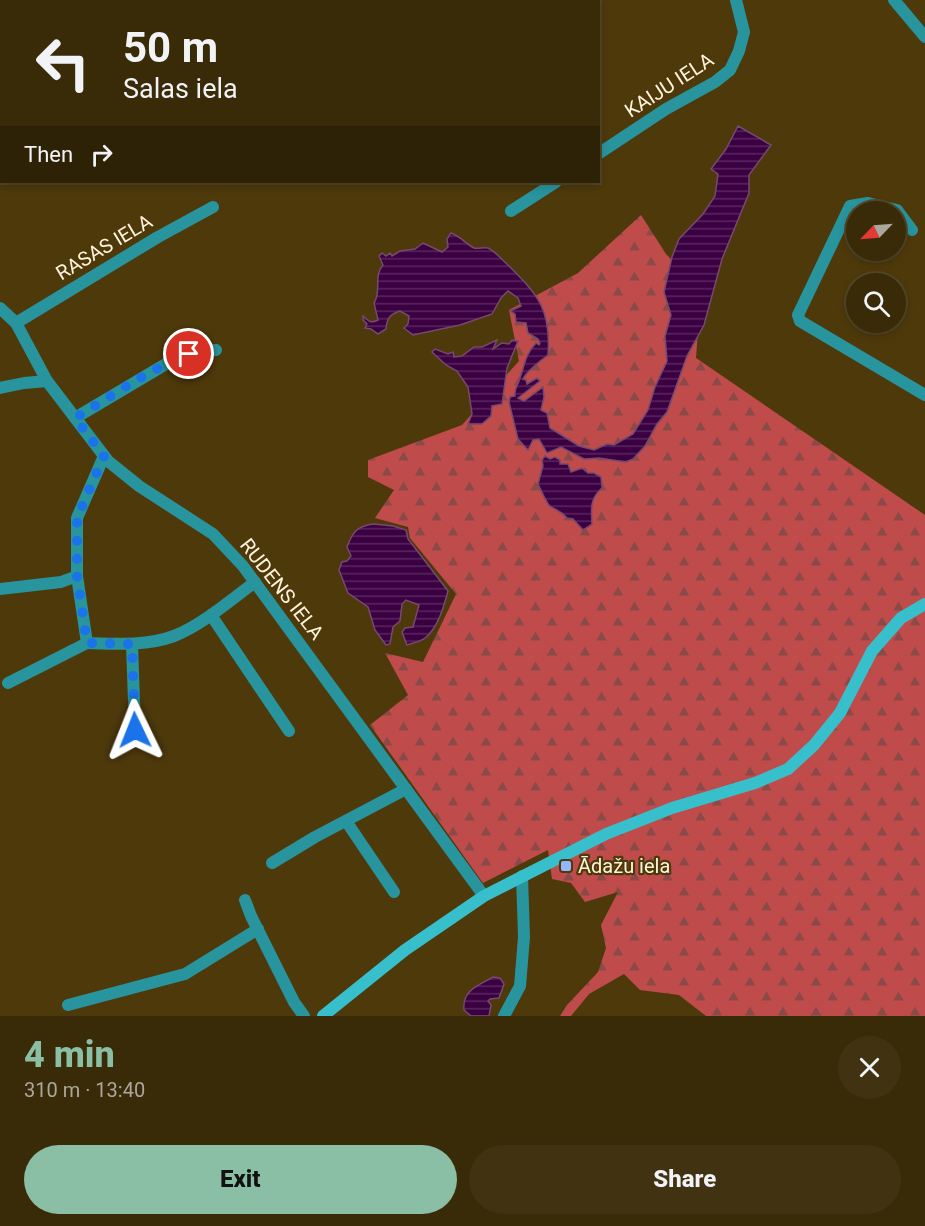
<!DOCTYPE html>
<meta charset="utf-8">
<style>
:root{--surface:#3a2b08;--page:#413312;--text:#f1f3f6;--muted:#aba79c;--line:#544729;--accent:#8abfa5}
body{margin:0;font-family:Roboto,sans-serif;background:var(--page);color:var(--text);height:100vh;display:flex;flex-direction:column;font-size:22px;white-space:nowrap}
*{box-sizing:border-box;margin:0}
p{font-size:20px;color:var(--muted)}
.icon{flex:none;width:33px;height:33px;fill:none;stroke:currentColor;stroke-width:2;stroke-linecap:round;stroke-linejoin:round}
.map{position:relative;height:1016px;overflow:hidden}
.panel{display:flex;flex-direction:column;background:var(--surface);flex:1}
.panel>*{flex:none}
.guide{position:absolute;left:0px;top:0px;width:600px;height:183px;box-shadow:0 3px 9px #0003,0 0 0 2px var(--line);background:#3a2b08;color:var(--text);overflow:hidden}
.needle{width:39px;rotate:245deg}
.fabs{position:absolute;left:846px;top:201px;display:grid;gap:12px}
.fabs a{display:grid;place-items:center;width:60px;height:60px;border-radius:50%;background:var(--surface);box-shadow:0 3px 9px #0003,0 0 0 2px var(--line);font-size:30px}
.pin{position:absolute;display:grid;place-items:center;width:51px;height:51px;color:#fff;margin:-26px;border:3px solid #fff;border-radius:50%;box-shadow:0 2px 6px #0007}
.me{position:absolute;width:66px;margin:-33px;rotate:358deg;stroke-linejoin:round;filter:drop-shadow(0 0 4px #0008)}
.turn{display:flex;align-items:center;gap:21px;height:126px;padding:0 24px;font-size:27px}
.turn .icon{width:78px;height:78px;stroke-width:2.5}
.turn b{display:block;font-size:42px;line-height:51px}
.then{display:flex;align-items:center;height:57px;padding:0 24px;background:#0003;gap:12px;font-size:22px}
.round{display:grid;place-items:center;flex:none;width:63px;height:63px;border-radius:32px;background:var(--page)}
.head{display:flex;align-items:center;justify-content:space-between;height:102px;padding:0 24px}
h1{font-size:36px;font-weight:800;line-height:45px;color:var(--accent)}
.primary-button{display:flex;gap:12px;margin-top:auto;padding:12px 24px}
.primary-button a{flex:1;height:69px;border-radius:36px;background:var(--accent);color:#111;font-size:24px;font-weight:800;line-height:69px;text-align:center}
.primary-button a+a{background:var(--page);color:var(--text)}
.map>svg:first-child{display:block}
.forest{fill:url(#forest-firs)}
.water{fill:url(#water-rules);stroke:#764970;stroke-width:1.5}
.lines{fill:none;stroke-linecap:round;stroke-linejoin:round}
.street{stroke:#28949d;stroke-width:12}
.secondary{stroke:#37c0cb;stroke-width:12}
.route{stroke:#1a73e8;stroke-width:10;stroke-dasharray:0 18}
.poi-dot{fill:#93b7fd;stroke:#4e390b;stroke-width:2}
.labels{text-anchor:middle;stroke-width:4.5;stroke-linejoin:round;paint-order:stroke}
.street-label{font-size:20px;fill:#fff3db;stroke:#4e390b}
.poi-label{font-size:20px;fill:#fff3db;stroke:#4e390b;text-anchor:start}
</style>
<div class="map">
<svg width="925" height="1016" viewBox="0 0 925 1016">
<defs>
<pattern id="forest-firs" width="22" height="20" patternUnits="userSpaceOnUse" patternTransform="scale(1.5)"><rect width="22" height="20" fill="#bf4b4b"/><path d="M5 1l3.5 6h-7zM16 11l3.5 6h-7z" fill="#8b4a47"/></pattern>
<pattern id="water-rules" width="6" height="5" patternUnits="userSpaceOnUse" patternTransform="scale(1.5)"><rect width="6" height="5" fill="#3b0042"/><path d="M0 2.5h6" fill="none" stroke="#58265d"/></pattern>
</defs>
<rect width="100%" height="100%" fill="#4e390b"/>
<path class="forest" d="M 641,215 L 666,254 L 701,290 L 696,358 L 925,515 L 925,1016 L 706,1016 L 679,995 L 640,990 L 624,974 L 589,994 L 571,1016 L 560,1016 L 567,1005 L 598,972 L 606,948 L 601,925 L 618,892 L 585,902 L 571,883 L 552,879 L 548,850 L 483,883 L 370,725 L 408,695 L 385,653 L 423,662 L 456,594 L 410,538 L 408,527 L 375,518 L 394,490 L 368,477 L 368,460 L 462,425 L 519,361 L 509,310 L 578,273 Z"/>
<g class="water">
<path d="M 738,126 L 771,145 L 749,175 L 749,193 L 722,259 L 704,325 L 687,356 L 667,412 L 657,424 L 645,446 L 633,459 L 626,462 L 599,458 L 584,459 L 561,447 L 547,453 L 539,439 L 533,440 L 528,450 L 518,439 L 509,402 L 510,397 L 515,396 C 514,388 518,386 520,378 C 525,364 525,355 536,343 L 539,345 L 540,343 L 538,339 L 528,333 L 526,323 L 516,322 L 515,314 L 510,311 L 521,306 L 518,298 L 508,291 L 501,298 L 492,314 L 460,325 L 413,335 L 404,328 L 408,324 L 409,316 L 400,311 C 390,314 387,318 386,329 L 378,334 L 371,329 L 365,328 L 367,324 L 363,320 L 363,316 C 369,321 370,324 378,320 L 374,303 C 382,292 373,276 383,265 L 379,256 L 382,253 L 386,256 L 390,253 L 392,256 L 400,251 L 415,249 L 423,243 L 442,252 L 448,247 L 447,239 L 451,233 C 460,236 466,244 474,248 C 478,249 484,247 488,248 C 495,251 503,261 509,266 C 539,296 551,310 548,355 C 541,360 526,372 523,379 L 526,380 L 527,384 L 537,378 L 540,381 L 518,398 L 524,401 L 543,387 L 544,397 L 541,410 L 547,413 L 550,428 L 579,446 L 594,450 L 607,444 L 614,445 L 633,434 L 648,410 L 655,387 L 667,361 L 665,336 L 671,315 L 664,292 L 672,257 L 679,239 L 703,214 L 715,196 L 718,174 L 711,169 L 726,149 Z"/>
<path d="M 497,340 L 493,349 L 502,343 L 509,344 L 512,340 L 518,341 L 507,368 L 502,404 L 492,406 L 491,416 L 482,424 L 468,424 L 472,414 L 468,387 L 457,371 L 446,365 L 432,352 L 435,349 L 448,354 L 453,352 L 454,357 L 462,356 L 474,347 L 482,347 Z"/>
<path d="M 545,456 L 550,459 L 555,457 L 560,460 L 560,464 L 568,464 L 571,472 L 582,468 L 588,473 L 594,473 L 601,477 L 602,488 C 590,498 591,509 592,524 L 583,530 L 573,519 L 567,518 C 560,510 557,511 550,506 C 547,504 540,488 538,484 L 543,466 L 542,460 Z"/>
<path d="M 373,524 L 393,526 L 406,530 L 408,539 L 448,591 C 444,606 438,628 425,638 C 420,642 412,643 407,645 L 402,632 L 405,628 L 413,627 L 419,605 L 406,600 L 402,604 L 400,621 L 393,627 L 390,644 L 386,645 L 375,630 L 368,607 L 348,593 L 339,570 L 342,562 L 347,561 L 351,556 L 347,547 C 352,533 357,526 373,524 Z"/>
<path d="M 493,977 L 500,978 L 504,984 L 499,998 L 490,999 L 488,1001 L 491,1005 L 489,1016 L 471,1016 L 464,1010 C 462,990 478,986 493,977 Z"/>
</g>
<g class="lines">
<g class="street">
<path d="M 299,0 L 299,2"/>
<path d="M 894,0 L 925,37"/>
<path d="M 598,154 L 666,109 L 715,82 L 730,70 L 739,51 L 744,32 L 736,0"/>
<path d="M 511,211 L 556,182"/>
<path d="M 912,230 L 897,210 L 868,203 L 850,206 L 798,315 L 800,321 L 925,395"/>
<path d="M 0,308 L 16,323 L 47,381 L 108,461 L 139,486 L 213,534 L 243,566 L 484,896"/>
<path d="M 16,323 L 158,237 L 213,207"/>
<path d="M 0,388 L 24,383 L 47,381"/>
<path d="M 75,418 L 171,361 L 189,354 L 216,350"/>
<path d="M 104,456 L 77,518 L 77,576 L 87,643 C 116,644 147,646 174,636 C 202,625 232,599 255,582"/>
<path d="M 0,589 L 61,582 L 77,576"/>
<path d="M 211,615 L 289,731"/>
<path d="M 132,644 L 135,730"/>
<path d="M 8,683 L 87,643"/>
<path d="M 346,821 L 394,892"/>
<path d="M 272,863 L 315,837 L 406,789"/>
<path d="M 245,900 L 251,916 L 294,1002 L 304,1016"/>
<path d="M 68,1005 L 185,974 L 258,929"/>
<path d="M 504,1016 L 520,986 L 524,937 L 522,876"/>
</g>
<path class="secondary" d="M 323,1016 L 405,950 L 484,896 L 606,834 L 672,808 L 755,783 L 788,769 L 814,745 L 840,713 L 872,651 L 901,618 L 925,604"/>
</g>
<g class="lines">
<path class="route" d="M 135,730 L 132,644 L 87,643 L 77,576 L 77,518 L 104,456 L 75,418 C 112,396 148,370 189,354"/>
</g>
<rect class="poi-dot" x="560" y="860" width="12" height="12" rx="3"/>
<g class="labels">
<g class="street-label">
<text transform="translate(669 85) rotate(-33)" y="7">KAIJU IELA</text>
<text transform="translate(104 247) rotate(-31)" y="7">RASAS IELA</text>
<text transform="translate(282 589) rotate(52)" y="7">RUDENS IELA</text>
</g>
<g class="poi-label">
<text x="578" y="873">Ādažu iela</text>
</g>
</g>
</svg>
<div class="fabs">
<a><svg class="needle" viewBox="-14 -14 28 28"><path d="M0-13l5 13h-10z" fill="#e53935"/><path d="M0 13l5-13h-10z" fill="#aba79c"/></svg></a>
<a><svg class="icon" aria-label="search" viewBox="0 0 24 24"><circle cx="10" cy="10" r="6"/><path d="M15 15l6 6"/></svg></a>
</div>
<div class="pin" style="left:189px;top:354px;background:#d93025"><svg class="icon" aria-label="arrive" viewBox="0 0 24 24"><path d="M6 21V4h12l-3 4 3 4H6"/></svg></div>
<svg class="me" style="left:135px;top:730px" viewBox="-20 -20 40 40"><path d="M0-17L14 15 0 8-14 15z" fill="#1a73e8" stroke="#fff" stroke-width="4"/></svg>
<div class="guide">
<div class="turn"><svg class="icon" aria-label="left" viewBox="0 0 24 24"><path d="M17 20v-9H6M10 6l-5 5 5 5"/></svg><div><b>50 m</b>Salas iela</div></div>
<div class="then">Then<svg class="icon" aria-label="right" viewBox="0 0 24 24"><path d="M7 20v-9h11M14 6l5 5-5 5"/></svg></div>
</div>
</div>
<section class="panel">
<div class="head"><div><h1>4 min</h1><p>310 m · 13:40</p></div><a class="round"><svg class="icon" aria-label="close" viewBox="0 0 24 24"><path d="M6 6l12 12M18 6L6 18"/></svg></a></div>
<div class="primary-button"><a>Exit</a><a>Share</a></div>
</section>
